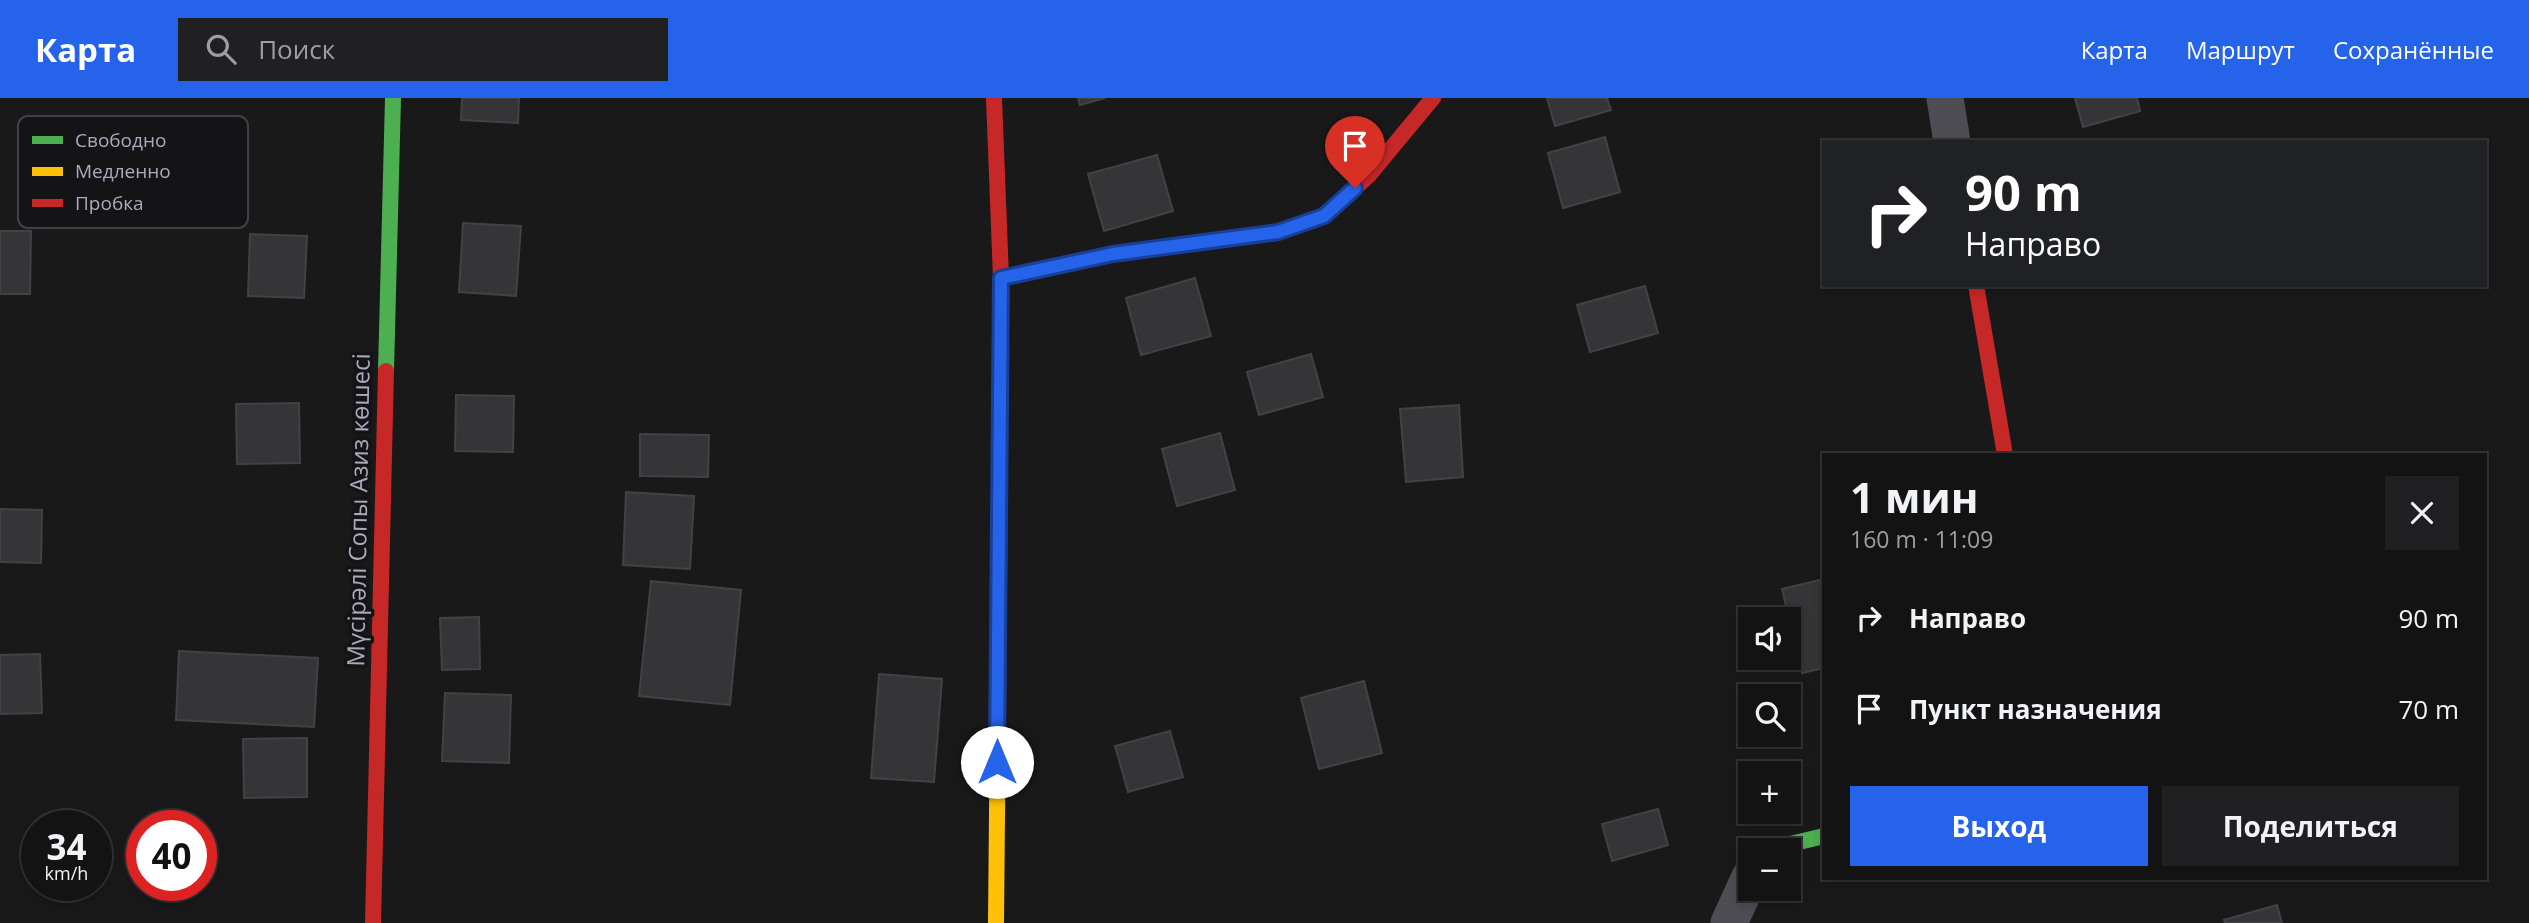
<!DOCTYPE html>
<html lang="ru">
<meta charset="utf-8">
<style>
:root{--surface:#131314;--page:#202022;--text:#f1f3f6;--muted:#9d9ea0;--line:#323234;--accent:#2563eb}
body{margin:0;font-family:"Open Sans",sans-serif;background:var(--page);color:var(--text);height:100vh;display:flex;flex-direction:column;font-size:26px;white-space:nowrap}
*{box-sizing:border-box;margin:0}
p{font-size:23px;color:var(--muted)}
.icon{flex:none;width:38px;height:38px;fill:none;stroke:currentColor;stroke-width:2;stroke-linecap:round;stroke-linejoin:round}
.map{position:relative;flex:1;overflow:hidden}
.drawer{position:absolute;left:1822px;top:355px;width:665px;height:427px;display:flex;flex-direction:column;background:var(--surface);border-radius:0px;box-shadow:0 4px 10px #0003,0 0 0 2px var(--line)}
.drawer>*{flex:none}
.guide{position:absolute;left:1822px;top:42px;width:665px;height:147px;border-radius:0px;box-shadow:0 4px 10px #0003,0 0 0 2px var(--line);background:#202124;color:#fff;overflow:hidden}
.buttons{position:absolute;left:1738px;top:509px;display:grid;gap:14px}
.buttons a{display:grid;place-items:center;width:63px;height:63px;border-radius:0px;background:var(--surface);box-shadow:0 4px 10px #0003,0 0 0 2px var(--line);font-size:35px}
.speed{position:absolute;left:21px;top:712px;display:flex;gap:14px;font-size:35px;font-weight:700;text-align:center}
.speed>*{display:grid;place-content:center;width:91px;height:91px;border-radius:50%;background:var(--surface);box-shadow:0 4px 10px #0003,0 0 0 2px var(--line);line-height:1}
.speed small{font-size:18px;font-weight:400}
.speed .limit{border:10px solid #d22;background:#fff;color:#111}
.pin{position:absolute;display:grid;place-items:center;width:60px;height:60px;color:#fff;margin:-72px -30px;border-radius:50% 50% 50% 0;rotate:-45deg;box-shadow:0 0 7px #0007}
.pin .icon{rotate:45deg}
.me{position:absolute;width:77px;margin:-38px;rotate:0deg;stroke-linejoin:round;filter:drop-shadow(0 0 5px #0008)}
.turn{display:flex;align-items:center;gap:24px;height:147px;padding:0 28px;font-size:32px}
.turn .icon{width:91px;height:91px;stroke-width:2.5}
.turn b{display:block;font-size:49px;line-height:60px}
.round{display:grid;place-items:center;flex:none;width:74px;height:74px;border-radius:0px;background:var(--page)}
.headline{display:flex;align-items:center;justify-content:space-between;height:119px;padding:0 28px}
h1{font-size:42px;font-weight:700;line-height:52px}
.cta{display:flex;gap:14px;margin-top:auto;padding:14px 28px}
.cta a{flex:1;height:80px;border-radius:0px;background:var(--accent);color:#fff;font-size:28px;font-weight:700;line-height:80px;text-align:center}
.cta a+a{background:var(--page);color:var(--text)}
ul{padding:0;list-style:none}
li{display:flex;align-items:center;gap:21px;height:91px;padding:0 28px}
li div{flex:1}
li b{display:block;font-size:26px}
li em{font-style:normal}
header{display:flex;align-items:center;gap:42px;box-sizing:border-box;height:98px;padding:0 35px;background:var(--accent);color:#fff}
header strong{font-size:33px}
nav{display:flex;gap:38px;margin-inline-start:auto;font-size:24px}
.search{width:490px;height:63px;background:var(--page);display:flex;align-items:center;gap:18px;box-sizing:border-box;padding:0 24px;border-radius:0px;color:var(--muted);font-size:26px}
.map>svg:first-child{display:block}
.building{fill:#353538;stroke:#424246;stroke-width:2}
.lines{fill:none;stroke-linecap:round;stroke-linejoin:round}
.street{stroke:#4e4d53;stroke-width:37}
.fast{stroke:#4caf50;stroke-width:16}
.slow{stroke:#ffc107;stroke-width:16}
.jam{stroke:#c62828;stroke-width:16}
.route-casing{stroke:#184099;stroke-width:18}
.route{stroke:#2563eb;stroke-width:12}
.labels{text-anchor:middle;stroke-width:7;stroke-linejoin:round;paint-order:stroke}
.street-label{font-size:24px;fill:#aab;stroke:#141316}
.key{fill:#141316;stroke:#414048;stroke-width:2}
.key-label{font-size:19px;fill:#aab}
</style>
<header>
<strong>Карта</strong>
<div class="search"><svg class="icon" aria-label="search" viewBox="0 0 24 24"><circle cx="10" cy="10" r="6"/><path d="M15 15l6 6"/></svg>Поиск</div>
<nav><a>Карта</a><a>Маршрут</a><a>Сохранённые</a></nav>
</header>
<div class="map">
<svg width="2529" height="825" viewBox="0 0 2529 825">
<rect width="100%" height="100%" fill="#19191a"/>
<g class="building">
<path d="M 462,0 L 519,0 L 518,25 L 461,22 Z"/>
<path d="M 1078,0 L 1105,0 L 1080,7 Z"/>
<path d="M 1547,0 L 1607,0 L 1611,12 L 1555,28 Z"/>
<path d="M 2075,0 L 2137,0 L 2140,13 L 2083,29 Z"/>
<path d="M 1605,39 L 1620,94 L 1563,110 L 1548,55 Z"/>
<path d="M 1157,57 L 1173,113 L 1104,133 L 1088,76 Z"/>
<path d="M 463,125 L 521,128 L 516,198 L 459,194 Z"/>
<path d="M 0,133 L 31,133 L 30,196 L 0,196 Z"/>
<path d="M 250,136 L 307,138 L 304,200 L 248,198 Z"/>
<path d="M 1195,180 L 1211,238 L 1141,257 L 1126,200 Z"/>
<path d="M 1645,188 L 1658,235 L 1590,254 L 1577,207 Z"/>
<path d="M 1311,256 L 1323,299 L 1259,317 L 1247,274 Z"/>
<path d="M 456,297 L 514,298 L 513,354 L 455,353 Z"/>
<path d="M 299,305 L 300,365 L 237,366 L 236,306 Z"/>
<path d="M 1459,307 L 1463,379 L 1406,384 L 1400,311 Z"/>
<path d="M 1220,335 L 1235,392 L 1177,408 L 1162,351 Z"/>
<path d="M 640,336 L 709,337 L 708,379 L 640,378 Z"/>
<path d="M 626,394 L 694,398 L 690,471 L 623,467 Z"/>
<path d="M 0,411 L 42,412 L 41,465 L 0,464 Z"/>
<path d="M 1824,481 L 1824,570 L 1802,575 L 1782,491 Z"/>
<path d="M 651,483 L 741,492 L 730,607 L 639,598 Z"/>
<path d="M 479,519 L 480,571 L 442,572 L 440,520 Z"/>
<path d="M 179,553 L 318,560 L 314,629 L 176,622 Z"/>
<path d="M 40,556 L 42,615 L 0,616 L 0,557 Z"/>
<path d="M 879,576 L 942,581 L 934,684 L 871,680 Z"/>
<path d="M 1364,583 L 1382,655 L 1319,671 L 1301,600 Z"/>
<path d="M 445,595 L 511,597 L 509,665 L 442,663 Z"/>
<path d="M 1170,633 L 1183,679 L 1128,694 L 1115,648 Z"/>
<path d="M 307,640 L 307,699 L 244,700 L 243,641 Z"/>
<path d="M 1658,711 L 1668,747 L 1612,763 L 1602,726 Z"/>
<path d="M 2277,807 L 2282,825 L 2225,825 L 2224,822 Z"/>
</g>
<g class="lines">
<g class="street">
<path d="M 1945,0 L 1952,44"/>
<path d="M 1729,825 L 1750,779"/>
</g>
<g class="fast">
<path d="M 386,273 L 393,0"/>
<path d="M 1766,752 L 1824,738"/>
</g>
<path class="slow" d="M 996,825 L 998,605"/>
<g class="jam">
<path d="M 994,0 L 1001,180 L 998,605"/>
<path d="M 1001,180 L 1113,156 L 1278,134 L 1324,118 L 1370,76 L 1433,0"/>
<path d="M 1976,187 L 2005,357"/>
<path d="M 373,825 L 386,273"/>
</g>
</g>
<g class="lines">
<g class="route-casing">
<path id="route" d="M 997,664 L 1001,180 L 1113,156 L 1278,134 L 1324,118 L 1355,90"/>
</g>
<use href="#route" class="route"/>
</g>
<g class="labels">
<g class="street-label">
<text transform="translate(359 412) rotate(-89)" y="8">Мүсірәлі Сопы Азиз көшесі</text>
</g>
</g>
<rect x="18" y="18" width="230" height="112" rx="10" class="key"/>
<rect x="32" y="38" width="31" height="8" fill="#4caf50"/>
<rect x="32" y="69" width="31" height="9" fill="#ffc107"/>
<rect x="32" y="101" width="31" height="8" fill="#c62828"/>
<g class="key-label">
<text x="75" y="49">Свободно</text>
<text x="75" y="80">Медленно</text>
<text x="75" y="112">Пробка</text>
</g>
</svg>
<div class="buttons">
<a><svg class="icon" aria-label="sound" viewBox="0 0 24 24"><path d="M4 9h4l5-4v14l-5-4H4zM17 9q2 3 0 6"/></svg></a>
<a><svg class="icon" aria-label="search" viewBox="0 0 24 24"><circle cx="10" cy="10" r="6"/><path d="M15 15l6 6"/></svg></a>
<a>+</a>
<a>−</a>
</div>
<div class="speed"><div>34<small>km/h</small></div><div class="limit">40</div></div>
<div class="pin" style="left:1355px;top:90px;background:#d93025"><svg class="icon" aria-label="arrive" viewBox="0 0 24 24"><path d="M6 21V4h12l-3 4 3 4H6"/></svg></div>
<svg class="me" style="left:997px;top:664px" viewBox="-20 -20 40 40"><circle r="19" fill="#fff"/><path d="M0-13L10 11 0 6-10 11z" fill="#2563eb"/></svg>
<div class="guide">
<div class="turn"><svg class="icon" aria-label="right" viewBox="0 0 24 24"><path d="M7 20v-9h11M14 6l5 5-5 5"/></svg><div><b>90 m</b>Направо</div></div>
</div>
<section class="drawer">
<div class="headline"><div><h1>1 мин</h1><p>160 m · 11:09</p></div><a class="round"><svg class="icon" aria-label="close" viewBox="0 0 24 24"><path d="M6 6l12 12M18 6L6 18"/></svg></a></div>
<ul>
<li><svg class="icon" aria-label="right" viewBox="0 0 24 24"><path d="M7 20v-9h11M14 6l5 5-5 5"/></svg><div><b>Направо</b></div><em>90 m</em></li>
<li><svg class="icon" aria-label="arrive" viewBox="0 0 24 24"><path d="M6 21V4h12l-3 4 3 4H6"/></svg><div><b>Пункт назначения</b></div><em>70 m</em></li>
</ul>
<div class="cta"><a>Выход</a><a>Поделиться</a></div>
</section>
</div>
